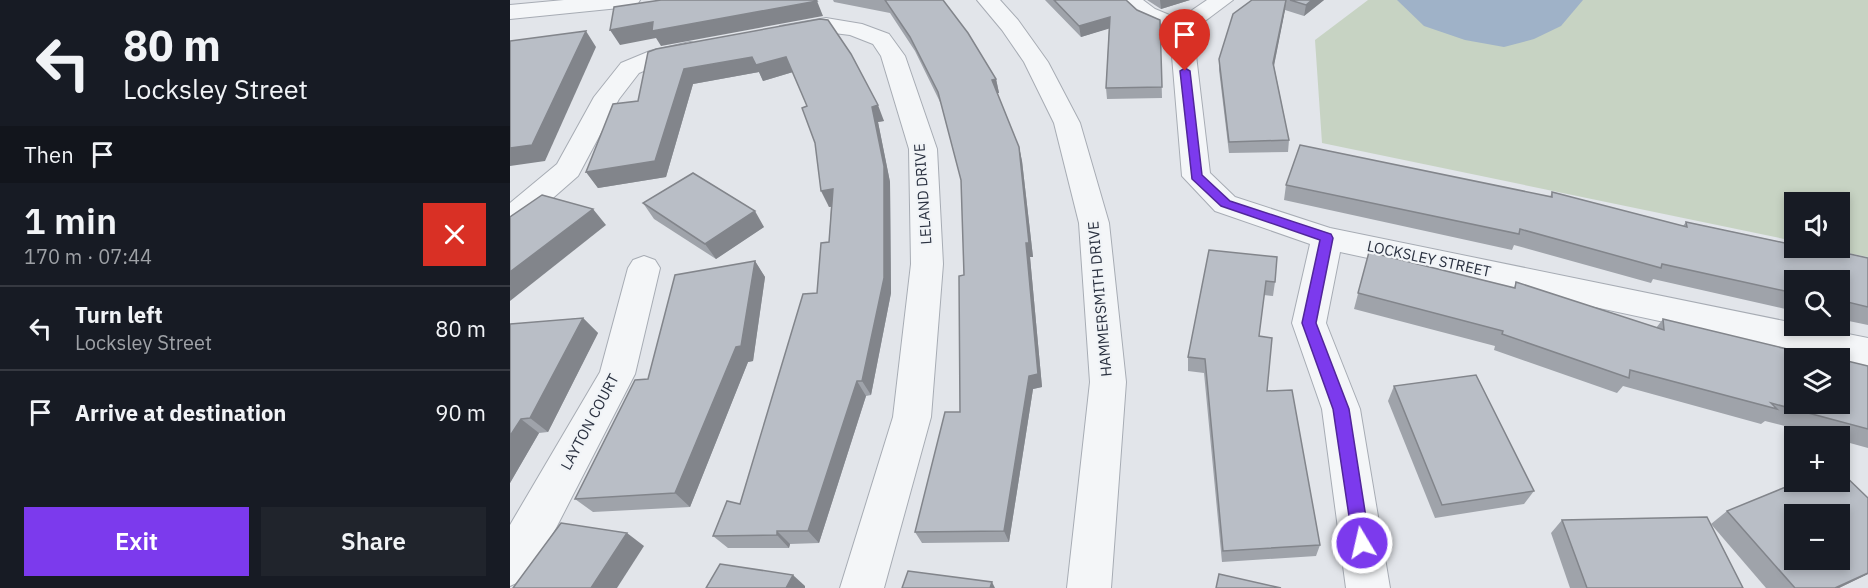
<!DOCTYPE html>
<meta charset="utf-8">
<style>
:root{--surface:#171b24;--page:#20242c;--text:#f1f3f6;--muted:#9ea1a6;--line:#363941;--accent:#7c3aed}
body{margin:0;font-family:"IBM Plex Sans",sans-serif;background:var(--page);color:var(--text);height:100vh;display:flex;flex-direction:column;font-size:22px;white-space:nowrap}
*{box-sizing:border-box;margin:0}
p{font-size:20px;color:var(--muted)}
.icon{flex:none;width:33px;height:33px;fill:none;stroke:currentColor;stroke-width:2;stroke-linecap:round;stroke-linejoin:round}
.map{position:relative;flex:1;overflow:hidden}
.details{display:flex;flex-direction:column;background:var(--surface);width:510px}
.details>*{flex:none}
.banner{background:#171b24;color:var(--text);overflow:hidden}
.fabs{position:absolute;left:1274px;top:192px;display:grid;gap:12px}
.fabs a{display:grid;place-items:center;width:66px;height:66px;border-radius:0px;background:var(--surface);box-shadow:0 3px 9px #0003;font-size:30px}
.pin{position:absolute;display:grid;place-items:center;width:51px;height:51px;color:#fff;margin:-62px -26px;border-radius:50% 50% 50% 0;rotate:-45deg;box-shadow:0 0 6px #0007}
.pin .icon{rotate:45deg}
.me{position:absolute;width:66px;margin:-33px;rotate:351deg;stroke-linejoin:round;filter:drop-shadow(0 0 4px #0008)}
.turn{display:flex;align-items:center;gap:21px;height:126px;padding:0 24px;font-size:27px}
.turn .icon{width:78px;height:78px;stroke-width:2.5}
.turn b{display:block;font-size:42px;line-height:51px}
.then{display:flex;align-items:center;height:57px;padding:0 24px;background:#0003;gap:12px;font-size:22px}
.round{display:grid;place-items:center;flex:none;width:63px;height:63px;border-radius:0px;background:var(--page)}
.head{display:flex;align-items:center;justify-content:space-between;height:102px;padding:0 24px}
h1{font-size:36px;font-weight:600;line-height:45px}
.action{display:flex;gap:12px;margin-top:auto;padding:12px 24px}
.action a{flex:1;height:69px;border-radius:0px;background:var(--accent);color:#fff;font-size:24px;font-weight:600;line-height:69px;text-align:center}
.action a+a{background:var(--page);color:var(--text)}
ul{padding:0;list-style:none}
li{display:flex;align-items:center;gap:18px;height:84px;padding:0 24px;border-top:2px solid var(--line)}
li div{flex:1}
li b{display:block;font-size:22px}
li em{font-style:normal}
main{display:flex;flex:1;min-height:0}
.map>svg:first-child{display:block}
.green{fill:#c7d3c3}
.water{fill:#9fb2c8}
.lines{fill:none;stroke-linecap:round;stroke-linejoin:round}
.minor-casing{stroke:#a7acb4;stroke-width:2}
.minor{fill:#f4f6f8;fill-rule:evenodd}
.wall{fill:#9fa3aa}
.shaded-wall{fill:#82858b}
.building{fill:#b9bec6;stroke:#82858b;stroke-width:1.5;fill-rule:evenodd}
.route{fill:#7c3aed;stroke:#51269a;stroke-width:1.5}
.labels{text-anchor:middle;stroke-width:4.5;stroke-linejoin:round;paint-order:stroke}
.street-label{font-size:15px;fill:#2b3241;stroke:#f1f4f7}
</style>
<main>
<section class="details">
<div class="banner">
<div class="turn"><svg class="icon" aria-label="left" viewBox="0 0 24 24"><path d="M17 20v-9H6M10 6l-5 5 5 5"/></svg><div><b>80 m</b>Locksley Street</div></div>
<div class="then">Then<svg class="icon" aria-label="arrive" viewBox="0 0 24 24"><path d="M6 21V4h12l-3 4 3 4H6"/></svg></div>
</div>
<div class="head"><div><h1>1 min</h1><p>170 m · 07:44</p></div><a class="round" style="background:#d93025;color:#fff"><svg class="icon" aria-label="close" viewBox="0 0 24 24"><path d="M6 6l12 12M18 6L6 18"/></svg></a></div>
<ul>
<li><svg class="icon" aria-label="left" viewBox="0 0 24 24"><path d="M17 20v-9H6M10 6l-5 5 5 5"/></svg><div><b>Turn left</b><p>Locksley Street</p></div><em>80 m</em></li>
<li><svg class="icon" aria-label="arrive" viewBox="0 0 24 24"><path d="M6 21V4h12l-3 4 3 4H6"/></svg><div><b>Arrive at destination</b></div><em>90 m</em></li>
</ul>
<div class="action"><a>Exit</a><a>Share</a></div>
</section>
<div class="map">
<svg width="1358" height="588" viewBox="0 0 1358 588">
<rect width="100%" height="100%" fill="#e2e5ea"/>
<path class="green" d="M 858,0 L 1358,0 L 1358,257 L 1313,248 L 1329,248 L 1329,202 L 1284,202 L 1284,241 L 812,143 L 805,40 Z"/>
<path class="water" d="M 887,0 L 1073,0 L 1051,26 L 1024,39 L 994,47 L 955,40 L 914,26 Z"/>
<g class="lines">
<g class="minor-casing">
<g id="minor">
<path d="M 54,0 L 130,0 L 127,5 L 119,7 L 0,19 L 0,5 Z"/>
<path d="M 467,0 L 490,0 L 508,20 L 538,62 L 570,123 L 599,223 L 616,382 L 601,588 L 557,588 L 580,382 L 569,223 L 544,123 L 514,62 L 492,30 Z"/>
<path d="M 609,0 L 633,0 L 645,9 L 669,19 L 697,0 L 723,0 L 683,30 L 700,173 L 725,197 L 820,228 L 1284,323 L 1284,326 L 1298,326 L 1358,338 L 1358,366 L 830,252 L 816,323 L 850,409 L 880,588 L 836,588 L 812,409 L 782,323 L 800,244 L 705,211 L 672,176 L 660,32 L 629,19 Z"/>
<path d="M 316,18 L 352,24 L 379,34 L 395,56 L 427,149 L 433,264 L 421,417 L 374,588 L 330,588 L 383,417 L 401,264 L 399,149 L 371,56 L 363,44 L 340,35 L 316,32 L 278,38 L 270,36 L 267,31 L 270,26 Z"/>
<path d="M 180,42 L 188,44 L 192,49 L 188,54 L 155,62 L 129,73 L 109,99 L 68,176 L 11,226 L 0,229 L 0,203 L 47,164 L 84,97 L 111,63 L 140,51 Z"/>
<path d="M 134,256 L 145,260 L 150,268 L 125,374 L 46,528 L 15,579 L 0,586 L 0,525 L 90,372 L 118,268 L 123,260 Z"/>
</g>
</g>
<use href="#minor" class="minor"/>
</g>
<g class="wall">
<path d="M 323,0 L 433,0 L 486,79 L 489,93 L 487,93 L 509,147 L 512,161 L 523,257 L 520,257 L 532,387 L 523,389 L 499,542 L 412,543 L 405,532 L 450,412 L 454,275 L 451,180 L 431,104 L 405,51 L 380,13 L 324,2 Z"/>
<path d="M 535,0 L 616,0 L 627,10 L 650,20 L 652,98 L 597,99 L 596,88 L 599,28 L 571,37 Z"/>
<path d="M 637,0 L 680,0 L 651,9 Z"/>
<path d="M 742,0 L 814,0 L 794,16 L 775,10 L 764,66 L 779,140 L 778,152 L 719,153 L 709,70 L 709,59 Z"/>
<path d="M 310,19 L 374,121 L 368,122 L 380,182 L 381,293 L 361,395 L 356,396 L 309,543 L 280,544 L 279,548 L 218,548 L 203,536 L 230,504 L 307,293 L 319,242 L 321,207 L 319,207 L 297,106 L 283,72 L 253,81 L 249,72 L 183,84 L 156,177 L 88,188 L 76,172 L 128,101 Z"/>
<path d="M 776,185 L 1040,197 L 1042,192 L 1173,226 L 1176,222 L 1324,253 L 1326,251 L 1358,258 L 1358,325 L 1329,319 L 1329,280 L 1284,280 L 1284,311 L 1143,279 L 1141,283 L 1004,245 L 1002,250 L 774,200 Z"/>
<path d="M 133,203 L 254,227 L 206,259 L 144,219 Z"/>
<path d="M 699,250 L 765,282 L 763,296 L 754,295 L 749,336 L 757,391 L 810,545 L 806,556 L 712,562 L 694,373 L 678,371 L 678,357 Z"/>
<path d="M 859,252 L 1004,288 L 1006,282 L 1146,328 L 1153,319 L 1284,358 L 1358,366 L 1358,448 L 1329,440 L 1329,436 L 1315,436 L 1255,421 L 1251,424 L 1113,386 L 1107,393 L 984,350 L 985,346 L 844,309 Z"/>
<path d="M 245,261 L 255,277 L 243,361 L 238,362 L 180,507 L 83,512 L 65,499 L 138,379 Z"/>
<path d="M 73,318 L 88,333 L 38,432 L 29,433 L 0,483 L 0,324 Z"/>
<path d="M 884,386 L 1024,491 L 1014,504 L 925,518 L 878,401 Z"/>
<path d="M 1358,498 L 1358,574 L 1329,588 L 1256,588 L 1201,524 L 1217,511 Z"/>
<path d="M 1052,520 L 1233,588 L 1060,588 L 1041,533 Z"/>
</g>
<g class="shaded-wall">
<path d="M 650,0 L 680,0 L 651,9 Z"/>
<path d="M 776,0 L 775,10 L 762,75 L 763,63 Z"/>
<path d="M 802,0 L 814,0 L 794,16 L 796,5 Z"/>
<path d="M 307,1 L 313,16 L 151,46 L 146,38 L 110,45 L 100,30 L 143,22 Z"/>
<path d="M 600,17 L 601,28 L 571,37 L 569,26 Z"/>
<path d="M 76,31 L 86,47 L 35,161 L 0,166 L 0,148 Z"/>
<path d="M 242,57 L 276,57 L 283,72 L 253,81 L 249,72 L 183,84 L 156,177 L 88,188 L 76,172 L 174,69 Z"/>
<path d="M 486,79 L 489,93 L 485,93 L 482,80 Z"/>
<path d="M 368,105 L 374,121 L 368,122 L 380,182 L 381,293 L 361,395 L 352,381 L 362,107 Z"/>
<path d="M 509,147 L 512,161 L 523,257 L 520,257 L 532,387 L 523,389 L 499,542 L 494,531 Z"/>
<path d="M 323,189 L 330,205 L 319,207 L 311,191 Z"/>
<path d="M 83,209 L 96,225 L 0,301 L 0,272 Z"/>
<path d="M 245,211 L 254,227 L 206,259 L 195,244 Z"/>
<path d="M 245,261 L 255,277 L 243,361 L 238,362 L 180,507 L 165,493 Z"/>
<path d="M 73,318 L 88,333 L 38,432 L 20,418 Z"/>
<path d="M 347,381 L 356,396 L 309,543 L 298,531 Z"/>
<path d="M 11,419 L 29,433 L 0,483 L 0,436 Z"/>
<path d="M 267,531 L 280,544 L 279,548 L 267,535 Z"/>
<path d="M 117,533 L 134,546 L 107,588 L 81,588 Z"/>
<path d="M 1358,573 L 1358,574 L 1329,588 L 1325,588 Z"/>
<path d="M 283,575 L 295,586 L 295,588 L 276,588 Z"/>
<path d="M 482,582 L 485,588 L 480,588 Z"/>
</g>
<g class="building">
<path d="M 151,0 L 306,0 L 307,1 L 142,31 L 143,22 L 100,30 L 104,7 Z"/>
<path d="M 375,0 L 433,0 L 458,33 L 486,79 L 482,80 L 509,147 L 519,243 L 516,243 L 528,374 L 519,376 L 494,531 L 405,532 L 435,412 L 450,412 L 449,276 L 454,275 L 451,180 L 428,92 L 400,37 Z"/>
<path d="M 544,0 L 616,0 L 627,10 L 650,20 L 652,87 L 596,88 L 600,17 L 569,26 Z"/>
<path d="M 742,0 L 776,0 L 763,63 L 779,140 L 719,142 L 709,59 L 723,14 Z"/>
<path d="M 780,0 L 802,0 L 796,5 Z"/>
<path d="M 310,19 L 318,20 L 341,54 L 368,105 L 362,107 L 374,166 L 374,278 L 352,381 L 347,381 L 298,531 L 267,531 L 267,535 L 203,536 L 217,501 L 230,504 L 293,294 L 307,293 L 311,243 L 319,242 L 323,189 L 311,191 L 305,143 L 292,108 L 297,106 L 276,57 L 246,65 L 242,57 L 174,69 L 145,161 L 76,172 L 103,104 L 128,101 L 138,52 L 146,49 Z"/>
<path d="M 76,31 L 22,145 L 0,148 L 0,41 Z"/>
<path d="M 790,145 L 1042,197 L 1042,192 L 1177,227 L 1176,222 L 1284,245 L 1284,248 L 1298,248 L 1327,254 L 1326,251 L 1358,258 L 1358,307 L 1329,300 L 1329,280 L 1284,280 L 1284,293 L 1152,264 L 1151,268 L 1010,229 L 1009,234 L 776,185 Z"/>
<path d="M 183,173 L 245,211 L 195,244 L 133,203 Z"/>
<path d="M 32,195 L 83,209 L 0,272 L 0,217 Z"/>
<path d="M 699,250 L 767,257 L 765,282 L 756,281 L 749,336 L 762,338 L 757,391 L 782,390 L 810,545 L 713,551 L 695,359 L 678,357 Z"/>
<path d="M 859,252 L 1005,288 L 1006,282 L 1154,330 L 1153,319 L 1314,358 L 1284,358 L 1284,404 L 1329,404 L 1329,359 L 1358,366 L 1358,429 L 1261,403 L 1267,409 L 1120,370 L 1119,378 L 992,334 L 993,331 L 848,293 Z"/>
<path d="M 245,261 L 231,346 L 226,347 L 165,493 L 65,499 L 125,380 L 138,379 L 165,275 Z"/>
<path d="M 73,318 L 20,418 L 11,419 L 0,436 L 0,324 Z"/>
<path d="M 966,375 L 1024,491 L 932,505 L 884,386 Z"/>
<path d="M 1329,470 L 1358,498 L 1358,573 L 1325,588 L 1285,588 L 1217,511 L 1288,482 L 1329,482 ZM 1284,514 L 1329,514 L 1329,560 L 1284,560 Z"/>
<path d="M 1197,517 L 1233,588 L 1077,588 L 1052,520 Z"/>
<path d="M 51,523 L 117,533 L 81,588 L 3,588 Z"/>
<path d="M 210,564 L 283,575 L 276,588 L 196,588 Z"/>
<path d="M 398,571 L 482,582 L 480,588 L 392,588 Z"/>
<path d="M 709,574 L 771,588 L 706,588 Z"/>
</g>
<path class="route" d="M 675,68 L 680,71 L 692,175 L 720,201 L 821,234 L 823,238 L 806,323 L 839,409 L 860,543 L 858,549 L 852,552 L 845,549 L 843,543 L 823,409 L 792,323 L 810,240 L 711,206 L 682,179 L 670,71 Z"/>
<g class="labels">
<g class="street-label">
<text transform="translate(413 194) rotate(-94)" y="5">LELAND DRIVE</text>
<text transform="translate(919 259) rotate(12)" y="5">LOCKSLEY STREET</text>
<text transform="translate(590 299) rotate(-95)" y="5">HAMMERSMITH DRIVE</text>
<text transform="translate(80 422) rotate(-62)" y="5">LAYTON COURT</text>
</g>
</g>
</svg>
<div class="fabs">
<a><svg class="icon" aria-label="sound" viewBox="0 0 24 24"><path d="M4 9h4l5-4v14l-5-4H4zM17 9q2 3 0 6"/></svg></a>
<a><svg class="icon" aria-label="search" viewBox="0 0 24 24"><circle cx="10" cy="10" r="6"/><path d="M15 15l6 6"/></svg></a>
<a><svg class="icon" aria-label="layers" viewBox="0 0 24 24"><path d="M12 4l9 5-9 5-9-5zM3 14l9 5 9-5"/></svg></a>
<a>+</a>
<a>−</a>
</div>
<div class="pin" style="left:675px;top:71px;background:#d93025"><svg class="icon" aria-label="arrive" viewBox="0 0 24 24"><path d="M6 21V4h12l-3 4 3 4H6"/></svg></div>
<svg class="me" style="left:852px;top:543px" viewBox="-20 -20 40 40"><circle r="17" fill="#7c3aed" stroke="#fff" stroke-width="3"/><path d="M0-11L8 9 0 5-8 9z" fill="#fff"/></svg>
</div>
</main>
